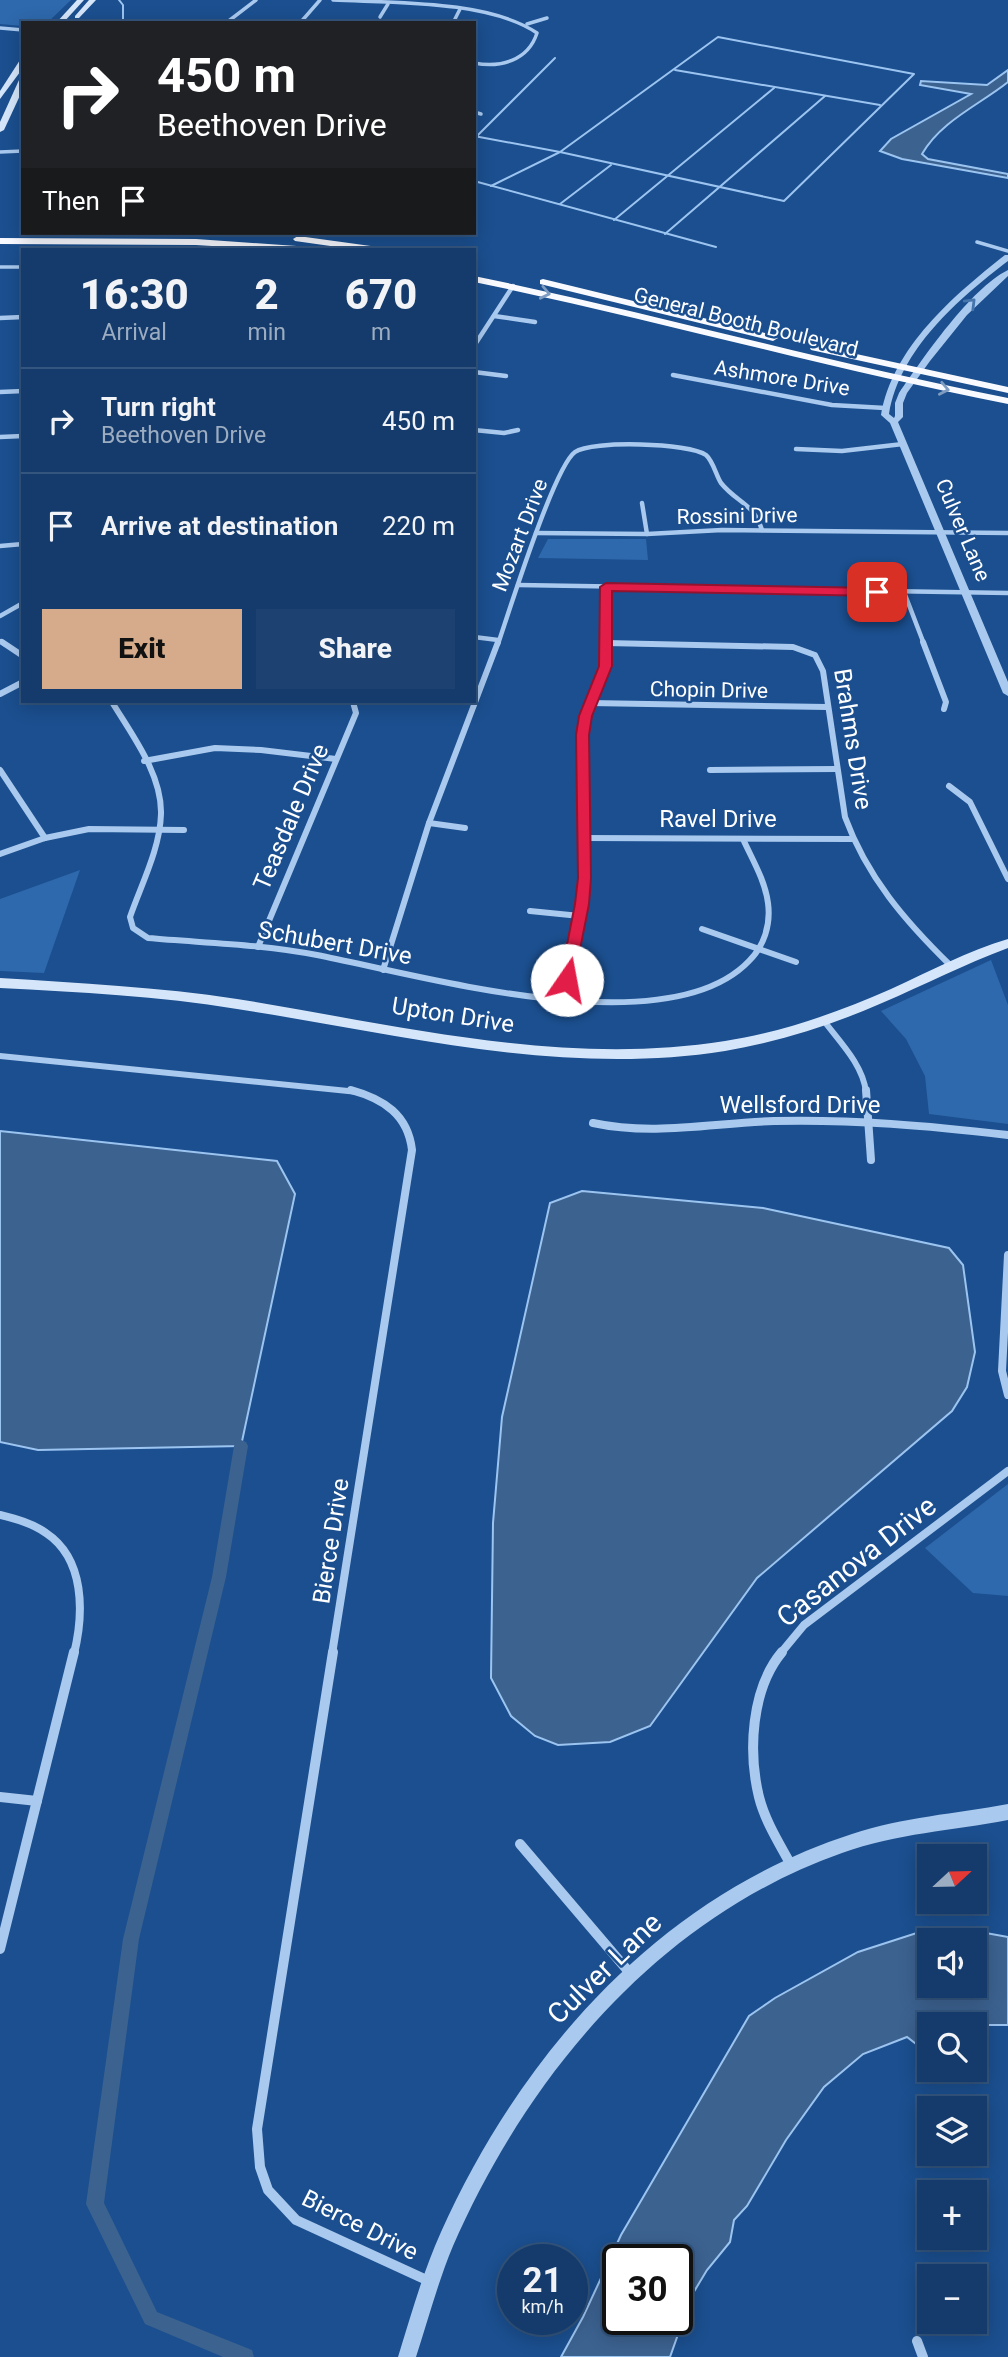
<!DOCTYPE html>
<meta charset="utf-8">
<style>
:root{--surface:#143b6b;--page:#1d4271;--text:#f1f3f6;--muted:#9dadc1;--line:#33557e;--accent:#d6ab8b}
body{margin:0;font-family:Roboto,sans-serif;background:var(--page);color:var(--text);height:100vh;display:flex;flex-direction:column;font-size:26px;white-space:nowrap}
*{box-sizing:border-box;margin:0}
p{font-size:23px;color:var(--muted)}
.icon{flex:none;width:38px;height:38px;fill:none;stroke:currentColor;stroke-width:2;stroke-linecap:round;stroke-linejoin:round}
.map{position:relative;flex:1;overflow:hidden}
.side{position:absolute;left:21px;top:248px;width:455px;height:455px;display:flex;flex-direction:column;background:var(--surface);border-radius:0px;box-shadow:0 4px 18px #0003,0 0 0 2px var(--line)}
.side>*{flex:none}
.guide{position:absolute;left:21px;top:21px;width:455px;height:214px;border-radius:0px;box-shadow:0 4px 18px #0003,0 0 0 2px var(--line);background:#202124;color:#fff;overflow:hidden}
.needle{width:46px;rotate:68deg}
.controls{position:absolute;left:917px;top:1844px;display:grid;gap:14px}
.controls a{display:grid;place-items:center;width:70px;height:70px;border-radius:0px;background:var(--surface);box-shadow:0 4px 18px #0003,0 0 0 2px var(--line);font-size:35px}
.speed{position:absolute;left:497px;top:2244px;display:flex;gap:14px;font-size:35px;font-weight:700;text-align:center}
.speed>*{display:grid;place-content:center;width:91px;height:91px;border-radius:50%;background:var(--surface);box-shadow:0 4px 18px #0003,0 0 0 2px var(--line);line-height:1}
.speed small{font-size:18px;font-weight:400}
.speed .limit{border:4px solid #111;border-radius:10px;background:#fff;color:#111}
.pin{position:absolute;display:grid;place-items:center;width:60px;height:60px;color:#fff;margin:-30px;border-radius:14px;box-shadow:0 4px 10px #0006}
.me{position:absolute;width:77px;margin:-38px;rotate:12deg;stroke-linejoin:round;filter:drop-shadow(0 0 5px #0008)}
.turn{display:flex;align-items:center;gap:24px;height:147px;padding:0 21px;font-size:32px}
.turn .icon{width:91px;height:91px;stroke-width:2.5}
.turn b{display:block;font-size:49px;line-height:60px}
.then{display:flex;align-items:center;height:66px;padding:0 21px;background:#0003;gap:14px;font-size:26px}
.eta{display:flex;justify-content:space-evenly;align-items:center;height:119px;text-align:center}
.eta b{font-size:42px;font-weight:800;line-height:49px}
.button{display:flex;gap:14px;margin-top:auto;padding:14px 21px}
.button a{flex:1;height:80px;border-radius:0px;background:var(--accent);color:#111;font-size:28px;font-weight:800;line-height:80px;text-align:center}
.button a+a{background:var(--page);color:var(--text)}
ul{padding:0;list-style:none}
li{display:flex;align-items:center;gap:21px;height:105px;padding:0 21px;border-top:2px solid var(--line)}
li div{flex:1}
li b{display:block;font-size:26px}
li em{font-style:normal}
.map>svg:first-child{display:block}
.green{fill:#2e69ad}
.water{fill:#3c6290;stroke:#9cc4f0;stroke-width:2;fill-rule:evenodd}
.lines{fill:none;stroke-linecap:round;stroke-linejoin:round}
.stream{stroke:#9cc4f0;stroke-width:2}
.canal{fill:#3c6290;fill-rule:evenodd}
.minor-far4{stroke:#a9c9ee;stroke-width:3.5}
.minor-far3{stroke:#a9c9ee;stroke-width:4.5}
.minor-far2{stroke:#a9c9ee;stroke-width:6}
.minor-far1{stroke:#a9c9ee;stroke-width:8}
.minor{stroke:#a9c9ee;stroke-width:10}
.tertiary{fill:#a9c9ee;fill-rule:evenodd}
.secondary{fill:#d6e6fa;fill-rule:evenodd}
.trunk{fill:#f8faff;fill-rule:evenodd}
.oneway{stroke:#7e9cc1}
.oneway2{stroke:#4674ac}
.route{fill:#e11d48;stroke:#92132f;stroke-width:2}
.labels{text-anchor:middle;stroke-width:5;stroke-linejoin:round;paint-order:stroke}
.far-street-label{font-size:21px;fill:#fff;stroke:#1b4f8f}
.street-label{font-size:24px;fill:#fff;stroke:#1b4f8f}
.near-street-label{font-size:28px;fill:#fff;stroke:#1b4f8f}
</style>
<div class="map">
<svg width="1008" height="2357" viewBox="0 0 1008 2357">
<rect width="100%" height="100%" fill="#1b4f8f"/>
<g class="green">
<path d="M 0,0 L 71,0 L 47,23 L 23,23 L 23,26 L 0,24 Z"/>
<path d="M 548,539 L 646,539 L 648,560 L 538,558 Z"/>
<path d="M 80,870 L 44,973 L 0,971 L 0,899 Z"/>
<path d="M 991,960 L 1008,1005 L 1008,1124 L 929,1114 L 925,1076 L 906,1039 L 881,1011 Z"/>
<path d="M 1008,1484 L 1008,1596 L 973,1593 L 925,1548 Z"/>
</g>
<g class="water">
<path d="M 1008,70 L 1008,82 C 979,105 941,121 922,154 L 928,159 L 1008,174 L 1008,178 L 902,159 L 880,151 L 891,139 L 971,94 L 920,85 L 921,81 L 987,85 Z"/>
<path d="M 0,1131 L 277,1161 L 295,1194 L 241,1446 L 38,1450 L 0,1442 Z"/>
<path d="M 582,1191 L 763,1208 L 949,1248 L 963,1265 L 975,1352 L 967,1387 L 952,1411 L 757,1578 L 650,1726 L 610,1742 L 558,1745 L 535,1736 L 511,1716 L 491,1678 L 493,1523 L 502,1417 L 550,1203 Z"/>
<path d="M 929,1929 L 975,1931 L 1008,1937 L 1008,2025 L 929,2025 L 929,2054 L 907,2037 L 863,2054 L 824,2087 L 786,2140 L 747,2206 L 734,2220 L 730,2242 L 707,2270 L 692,2295 L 670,2357 L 561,2357 L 583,2317 L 621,2235 L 749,2016 L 775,1998 L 858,1952 ZM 929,1941 L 975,1941 L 975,1986 L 929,1986 ZM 677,2259 L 677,2319 L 618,2319 L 618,2259 Z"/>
</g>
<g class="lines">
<g class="stream">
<path d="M 119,0 L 123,5 L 123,23"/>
<path d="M 718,37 L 914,74 L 784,201 L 560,152 Z"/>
<path d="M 675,70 L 880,105"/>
<path d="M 474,136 L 560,152"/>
<path d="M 477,136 L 555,58"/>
<path d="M 474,181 L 716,247"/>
<path d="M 491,186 L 560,152"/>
<path d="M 560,204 L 611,165"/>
<path d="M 614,220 L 774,88"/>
<path d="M 665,234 L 825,96"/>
</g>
<path class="canal" d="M 241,1440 L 246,1442 L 248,1446 L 226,1577 L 139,1939 L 104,2203 L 157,2312 L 252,2350 L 254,2357 L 223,2357 L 145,2324 L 86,2204 L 123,1939 L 212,1577 L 234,1446 L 236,1442 Z"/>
<g class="minor-far4">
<path d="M 333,0 C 393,3 488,0 537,33 C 528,61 500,68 474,63"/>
<path d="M 380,17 L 388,4"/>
<path d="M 226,23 L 256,0"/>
<path d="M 300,23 L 320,0"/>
<path d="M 453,23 L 460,9"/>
<path d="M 527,24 L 547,18"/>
<path d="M 0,28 L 23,30"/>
<path d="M 474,112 L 481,114"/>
<path d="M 0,152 L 23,151"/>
<path d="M 977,242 L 1008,251"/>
<path d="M 0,267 L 23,267"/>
</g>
<g class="minor-far3">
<path d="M 494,316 L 535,322"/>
<path d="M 0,318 L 23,317"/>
<path d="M 474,346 L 513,286"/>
<path d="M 474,372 L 506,376"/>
<path d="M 673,375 L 832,405 L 885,408"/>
<path d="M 0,392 L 23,391"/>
<path d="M 474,430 L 504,433 L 518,430"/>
<path d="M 0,437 L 23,436"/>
<path d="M 796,449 L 842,451 L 903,444"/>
<path d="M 642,503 L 647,534"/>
<path d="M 536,533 L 647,534 L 722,530 L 1008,533"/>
<path d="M 0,546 L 23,544"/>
<path d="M 518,585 L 1008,593"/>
<path d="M 606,587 L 606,644"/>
<path d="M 904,592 L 924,644"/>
<path d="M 0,616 L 23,603"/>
<path d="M 474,637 L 498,640"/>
<path d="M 0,641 L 4,644"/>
<path d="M 606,643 L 647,644"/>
<path d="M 498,644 C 509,612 554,467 575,452 C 592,440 689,443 706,455 C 713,461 716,475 721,483 C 737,503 753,502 762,530"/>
</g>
<g class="minor-far2">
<path d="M 2,642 L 23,656"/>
<path d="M 923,642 L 946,702 L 944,709"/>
<path d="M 606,643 L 793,647 L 815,655 L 823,671 L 845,817 C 867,877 905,921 950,965"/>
<path d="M 0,694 L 23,682"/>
<path d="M 112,702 C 132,735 162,774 161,814 C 160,849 141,885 130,917 L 133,928 L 148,938 C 204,943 261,944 317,955 C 420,975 667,1047 749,961 C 764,946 771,925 768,903 C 765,880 752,859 743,839"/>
<path d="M 590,703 L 827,707"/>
<path d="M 144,761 L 215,748 L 261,750 L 336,759"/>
<path d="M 0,770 L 45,838"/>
<path d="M 710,770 L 837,769"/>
<path d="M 949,786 L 970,802 L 1008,879"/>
<path d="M 429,823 L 465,828"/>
<path d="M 584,838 L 852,839"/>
<path d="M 0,854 L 45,838 L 89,829 L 184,830"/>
<path d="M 530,911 L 580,916"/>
<path d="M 702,929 L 796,962"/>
<path d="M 258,947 L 356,713 L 353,702"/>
<path d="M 383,970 L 429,823 L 498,642"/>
<path d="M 563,1001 L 585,878 L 582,735 L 585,716 L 606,666 L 606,642"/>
<path d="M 824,1021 C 840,1042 863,1065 866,1092"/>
<path d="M 0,1056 L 358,1092"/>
</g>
<g class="minor-far1">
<path d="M 866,1090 L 871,1160"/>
<path d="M 593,1123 C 653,1136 713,1123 774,1121 C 852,1119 930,1126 1008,1135"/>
<path d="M 1008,1255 L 1002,1371 L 1008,1395"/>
<path d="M 0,1515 C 16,1519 32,1523 46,1533 C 85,1559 84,1613 74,1654"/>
<path d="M 332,1654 L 412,1150 C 408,1115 384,1099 351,1090"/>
<path d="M 780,1654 L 804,1625 L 1008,1471"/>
</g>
<g class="minor">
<path d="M 333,1652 L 257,2129 L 260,2167 L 268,2190 L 296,2220 L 431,2282"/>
<path d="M 782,1652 C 751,1689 748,1752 759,1797 C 765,1821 779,1843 791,1865"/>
<path d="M 0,1797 L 37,1801"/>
<path d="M 520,1844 L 629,1972"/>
<path d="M 0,1949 L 74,1652"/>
<path d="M 917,2341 L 923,2357"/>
</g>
<g class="tertiary">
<path d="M 1005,255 L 1008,255 L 1008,261 C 958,299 900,349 889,414 L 894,418 L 895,416 L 895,403 L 899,393 C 924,357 970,289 1008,270 L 1008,276 L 967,315 L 930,361 L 907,393 L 903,403 L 903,417 L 898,422 L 1008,682 L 1008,696 L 1003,693 L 890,423 L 881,415 C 893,347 953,296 1005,255 Z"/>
<path d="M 1008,1804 L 1008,1820 C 951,1831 898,1833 842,1853 C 660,1917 528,2074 453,2246 C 438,2282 428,2320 416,2357 L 398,2357 C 411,2315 423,2272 441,2232 C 522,2052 660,1896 852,1834 C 903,1817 955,1814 1008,1804 Z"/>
</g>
<g class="secondary">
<path d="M 77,0 L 84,0 L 63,23 L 56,23 Z"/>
<path d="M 89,0 L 96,0 L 79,18 L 75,18 L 75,16 Z"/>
<path d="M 20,60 L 23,60 L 23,68 L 0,99 L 0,91 Z"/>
<path d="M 23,78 L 23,89 L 4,130 L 0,132 L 0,122 L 19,80 Z"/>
<path d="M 1008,939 L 1008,948 C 965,964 924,985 882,1003 C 832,1025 779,1042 725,1051 C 561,1077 399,1034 237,1009 C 159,996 79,992 0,988 L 0,978 C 79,983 159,987 237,999 C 399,1025 561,1067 725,1041 C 783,1032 839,1012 891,989 C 930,971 968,951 1008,939 Z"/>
</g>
<g class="trunk">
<path d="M 298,236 L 378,247 L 383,250 L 359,250 L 295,241 L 293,239 Z"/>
<path d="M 0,238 L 196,239 L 311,247 L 316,250 L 274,250 L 196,245 L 0,244 Z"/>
<path d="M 474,276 C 653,313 829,363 1008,398 L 1008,404 C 829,369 653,319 474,282 Z"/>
<path d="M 543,279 L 777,336 L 778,338 L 773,341 L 540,284 L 540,280 Z"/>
<path d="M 815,345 L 1008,387 L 1008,393 L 811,350 L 810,348 Z"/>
</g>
</g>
<defs><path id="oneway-chevron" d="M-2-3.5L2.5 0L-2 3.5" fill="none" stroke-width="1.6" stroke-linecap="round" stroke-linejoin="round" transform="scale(1.75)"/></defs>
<g class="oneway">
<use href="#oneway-chevron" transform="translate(545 293) rotate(12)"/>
<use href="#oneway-chevron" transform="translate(944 389) rotate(11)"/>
</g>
<use class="oneway2" href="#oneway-chevron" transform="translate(971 303) rotate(-45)"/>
<path class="route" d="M 606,583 L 877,588 L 883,592 L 877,596 L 612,591 L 612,666 L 592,716 L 589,735 L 591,878 L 589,904 L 574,980 L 567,985 L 560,980 L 575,904 L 578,878 L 576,735 L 579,716 L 599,666 L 600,587 Z"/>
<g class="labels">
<g class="far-street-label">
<text transform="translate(746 322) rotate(14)" y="7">General Booth Boulevard</text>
<text transform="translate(782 378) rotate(9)" y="7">Ashmore Drive</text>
<text transform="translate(737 516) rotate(-1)" y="7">Rossini Drive</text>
<text transform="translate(963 530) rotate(67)" y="7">Culver Lane</text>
<text transform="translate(520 535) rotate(-69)" y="7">Mozart Drive</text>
<text transform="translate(709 690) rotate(1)" y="7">Chopin Drive</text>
</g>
<g class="street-label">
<text transform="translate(853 739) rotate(81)" y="8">Brahms Drive</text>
<text transform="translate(291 817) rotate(-67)" y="8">Teasdale Drive</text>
<text x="718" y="827">Ravel Drive</text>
<text transform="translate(335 943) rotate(10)" y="8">Schubert Drive</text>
<text transform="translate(453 1015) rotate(9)" y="8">Upton Drive</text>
<text x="800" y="1113">Wellsford Drive</text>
<text transform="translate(331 1541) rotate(-81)" y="8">Bierce Drive</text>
<text transform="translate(360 2225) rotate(27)" y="8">Bierce Drive</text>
</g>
<g class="near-street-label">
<text transform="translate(856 1561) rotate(-38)" y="10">Casanova Drive</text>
<text transform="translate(604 1968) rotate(-44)" y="10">Culver Lane</text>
</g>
</g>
</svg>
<div class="controls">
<a><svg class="needle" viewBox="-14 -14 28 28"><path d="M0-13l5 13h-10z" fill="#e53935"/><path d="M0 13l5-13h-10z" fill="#9dadc1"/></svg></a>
<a><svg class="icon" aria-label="sound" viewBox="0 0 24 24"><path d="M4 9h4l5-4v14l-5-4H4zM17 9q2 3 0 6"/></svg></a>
<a><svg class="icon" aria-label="search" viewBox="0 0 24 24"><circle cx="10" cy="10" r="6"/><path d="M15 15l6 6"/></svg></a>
<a><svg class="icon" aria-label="layers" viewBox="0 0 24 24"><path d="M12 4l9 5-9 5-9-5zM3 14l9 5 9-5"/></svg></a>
<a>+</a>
<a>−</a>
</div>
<div class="speed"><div>21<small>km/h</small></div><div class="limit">30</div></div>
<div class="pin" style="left:877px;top:592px;background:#d93025"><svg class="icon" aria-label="arrive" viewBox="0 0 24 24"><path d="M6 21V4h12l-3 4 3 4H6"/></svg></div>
<svg class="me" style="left:567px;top:980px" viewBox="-20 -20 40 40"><circle r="19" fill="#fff"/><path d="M0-13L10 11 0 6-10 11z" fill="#e11d48"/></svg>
<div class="guide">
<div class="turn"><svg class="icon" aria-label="right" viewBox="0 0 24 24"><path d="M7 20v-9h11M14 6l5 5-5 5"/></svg><div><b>450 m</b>Beethoven Drive</div></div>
<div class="then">Then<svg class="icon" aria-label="arrive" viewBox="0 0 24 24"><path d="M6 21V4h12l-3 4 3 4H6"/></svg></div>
</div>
<section class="side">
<div class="eta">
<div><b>16:30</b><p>Arrival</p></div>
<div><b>2</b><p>min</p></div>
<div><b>670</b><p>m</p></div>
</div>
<ul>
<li><svg class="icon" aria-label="right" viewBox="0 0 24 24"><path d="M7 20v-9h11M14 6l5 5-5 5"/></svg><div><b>Turn right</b><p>Beethoven Drive</p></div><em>450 m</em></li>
<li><svg class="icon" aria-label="arrive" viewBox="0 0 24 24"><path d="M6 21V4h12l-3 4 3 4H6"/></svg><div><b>Arrive at destination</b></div><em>220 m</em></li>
</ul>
<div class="button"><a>Exit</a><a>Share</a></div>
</section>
</div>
